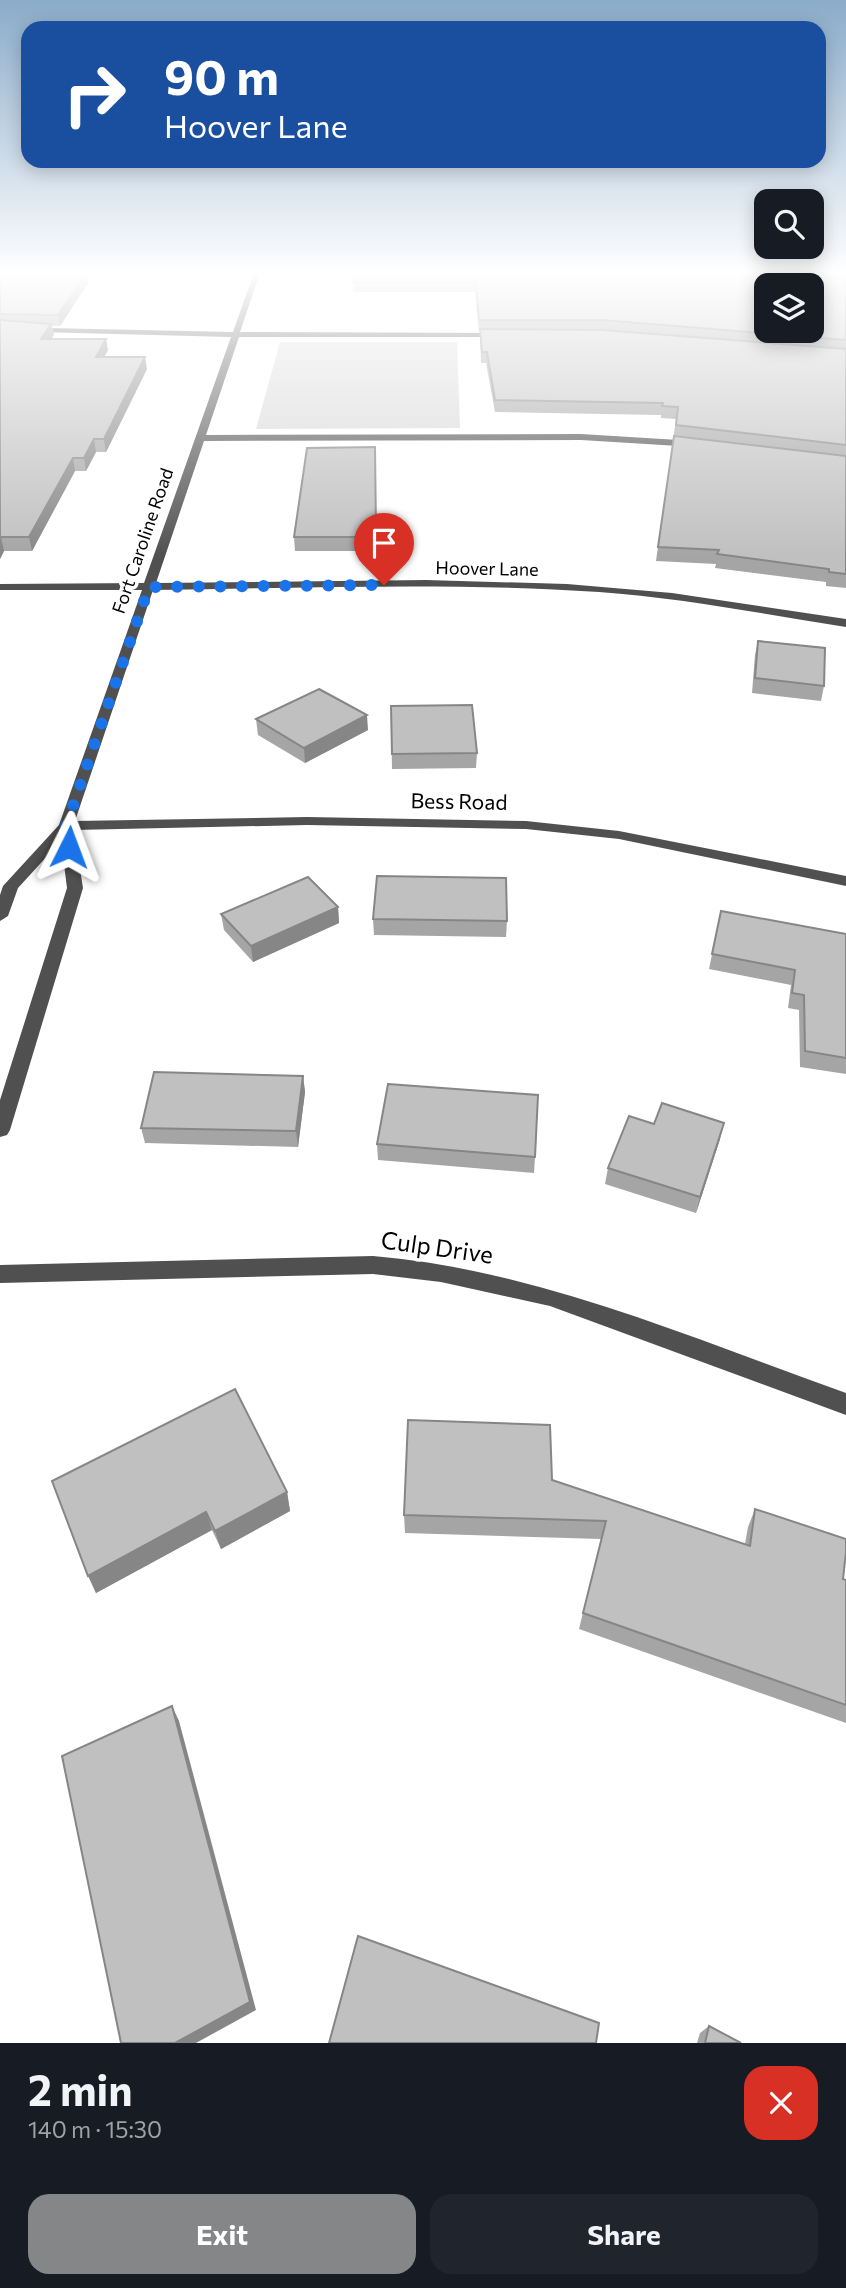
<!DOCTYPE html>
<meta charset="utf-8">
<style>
:root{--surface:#171b24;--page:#20242c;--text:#f1f3f6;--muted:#9ea1a6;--accent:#858687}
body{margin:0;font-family:Commissioner,sans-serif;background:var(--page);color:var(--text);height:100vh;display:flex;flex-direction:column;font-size:26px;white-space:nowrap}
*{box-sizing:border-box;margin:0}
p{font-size:23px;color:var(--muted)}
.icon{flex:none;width:38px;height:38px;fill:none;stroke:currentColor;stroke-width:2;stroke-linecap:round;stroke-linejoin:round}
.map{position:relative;height:2043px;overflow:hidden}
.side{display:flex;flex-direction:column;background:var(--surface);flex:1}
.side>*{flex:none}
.guide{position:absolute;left:21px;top:21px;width:805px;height:147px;border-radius:21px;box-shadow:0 4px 18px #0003;background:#1a4fa0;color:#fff;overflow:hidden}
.fabs{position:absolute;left:754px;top:189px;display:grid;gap:14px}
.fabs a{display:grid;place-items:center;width:70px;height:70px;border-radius:14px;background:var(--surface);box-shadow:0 4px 18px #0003;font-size:35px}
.pin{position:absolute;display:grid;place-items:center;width:60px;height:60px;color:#fff;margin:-72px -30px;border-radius:50% 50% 50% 0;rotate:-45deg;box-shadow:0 0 7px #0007}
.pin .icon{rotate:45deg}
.me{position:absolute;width:77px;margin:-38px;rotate:3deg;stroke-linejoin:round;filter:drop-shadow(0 0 5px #0008)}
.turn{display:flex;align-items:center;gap:24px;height:147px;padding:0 28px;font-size:32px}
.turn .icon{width:91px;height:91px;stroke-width:2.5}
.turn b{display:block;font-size:49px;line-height:60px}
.round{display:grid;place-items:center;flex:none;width:74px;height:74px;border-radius:21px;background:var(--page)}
.headline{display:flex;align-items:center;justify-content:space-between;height:119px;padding:0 28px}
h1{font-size:42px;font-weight:700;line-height:52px}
.primary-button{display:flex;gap:14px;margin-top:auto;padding:14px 28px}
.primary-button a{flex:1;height:80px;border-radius:21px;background:var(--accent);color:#fff;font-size:28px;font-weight:700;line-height:80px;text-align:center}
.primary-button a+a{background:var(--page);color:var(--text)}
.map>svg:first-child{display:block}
.green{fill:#d7d7d7}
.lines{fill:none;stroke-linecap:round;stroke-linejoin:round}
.minor{fill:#505050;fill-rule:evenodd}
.wall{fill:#a5a5a5}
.shaded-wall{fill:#868686}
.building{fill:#c0c0c0;stroke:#868686;stroke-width:2;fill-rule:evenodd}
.route{stroke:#1a73e8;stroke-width:12;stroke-dasharray:0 21.6}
.labels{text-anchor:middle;stroke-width:7;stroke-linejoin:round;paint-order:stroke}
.far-street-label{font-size:18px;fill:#000;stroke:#fff}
.street-label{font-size:21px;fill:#000;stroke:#fff}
.near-street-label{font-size:24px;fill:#000;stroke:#fff}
</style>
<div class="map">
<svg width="846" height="2043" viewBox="0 0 846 2043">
<rect width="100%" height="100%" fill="#fff"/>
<path class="green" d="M 280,342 L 457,342 L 460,428 L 256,429 Z"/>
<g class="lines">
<g class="minor">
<path d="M 255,270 L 261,270 L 240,332 L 504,333 L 508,335 L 504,337 L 239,337 L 206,435 L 581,434 L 695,441 L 700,444 L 695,447 L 581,440 L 204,441 L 156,583 L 426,580 L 567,584 L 672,593 L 846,619 L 846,627 C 764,614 682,598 599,592 C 451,582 302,588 153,590 L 75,821 L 307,817 L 526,821 L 619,831 L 846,876 L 846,886 L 619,839 L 526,829 L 307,825 L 74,830 L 83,888 L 10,1130 L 7,1135 L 0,1137 L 0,1100 L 67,888 L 61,841 L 18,888 L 8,916 L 0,921 L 0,895 L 3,886 L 59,825 L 142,590 L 0,590 L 0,584 L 144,583 L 231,337 L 0,331 L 0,327 L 233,332 Z"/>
<path d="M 373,1256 C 538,1270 691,1338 846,1393 L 846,1415 L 550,1306 L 441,1282 L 373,1274 L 0,1283 L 0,1265 Z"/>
</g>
</g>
<g class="wall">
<path d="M 0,270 L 41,270 L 38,273 L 87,272 L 88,283 L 60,326 L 52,326 L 54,335 L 51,339 L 108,350 L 104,357 L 147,369 L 106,452 L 96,452 L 86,471 L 75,471 L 32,551 L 4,551 L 0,559 Z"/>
<path d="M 846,270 L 846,588 L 826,586 L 826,582 L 715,568 L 716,564 L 656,561 L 676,419 L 661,418 L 661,415 L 495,412 L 486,363 L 481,363 L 480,331 L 479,331 L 475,292 L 353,292 L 353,282 Z"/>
<path d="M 375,447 L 377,547 L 370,546 L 370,551 L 295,551 L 294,537 Z"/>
<path d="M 758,641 L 824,686 L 821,701 L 752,693 L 755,655 Z"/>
<path d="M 391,706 L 477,753 L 476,768 L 392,769 Z"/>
<path d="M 256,719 L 368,730 L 305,763 L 258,735 Z"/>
<path d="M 338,907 L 339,923 L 253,962 L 224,930 L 221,914 Z"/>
<path d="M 721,911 L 846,934 L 846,1074 L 800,1067 L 799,1010 L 788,1008 L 791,985 L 709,969 Z"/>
<path d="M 373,919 L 507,921 L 506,937 L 374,935 Z"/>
<path d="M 303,1076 L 305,1092 L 298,1147 L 145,1143 L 141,1128 Z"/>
<path d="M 654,1124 L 720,1139 L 696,1213 L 605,1184 L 608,1168 Z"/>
<path d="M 377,1144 L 535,1157 L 534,1173 L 378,1160 Z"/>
<path d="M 552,1480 L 745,1544 L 748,1527 L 755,1509 L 843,1579 L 846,1580 L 846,1723 L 579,1629 L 601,1539 L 405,1533 L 404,1515 Z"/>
<path d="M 52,1481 L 287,1492 L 290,1511 L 221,1549 L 212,1530 L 96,1593 Z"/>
<path d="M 709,2026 L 741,2043 L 697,2043 L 700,2033 Z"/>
</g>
<g class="shaded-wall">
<path d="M 31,270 L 41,270 L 30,283 L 28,273 Z"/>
<path d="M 87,272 L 88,283 L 60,326 L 58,315 Z"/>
<path d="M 51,324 L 54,335 L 43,350 L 41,339 Z"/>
<path d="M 106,339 L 108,350 L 98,368 L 96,357 Z"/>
<path d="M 145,357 L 147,369 L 106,452 L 104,439 Z"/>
<path d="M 94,439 L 96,452 L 86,471 L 84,458 Z"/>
<path d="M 73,458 L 75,471 L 32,551 L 29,537 Z"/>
<path d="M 1,537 L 4,551 L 0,559 L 0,539 Z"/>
<path d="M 367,715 L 368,730 L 305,763 L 304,748 Z"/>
<path d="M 338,907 L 339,923 L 253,962 L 251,946 Z"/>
<path d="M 303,1076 L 305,1092 L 298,1147 L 296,1131 Z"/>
<path d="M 724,1123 L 720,1139 L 696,1213 L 700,1197 Z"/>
<path d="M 287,1492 L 290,1511 L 221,1549 L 215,1531 Z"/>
<path d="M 206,1512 L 212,1530 L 96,1593 L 88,1576 Z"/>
<path d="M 172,1706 L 179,1721 L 256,2010 L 196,2043 L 175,2043 Z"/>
</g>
<g class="building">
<path d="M 0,270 L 31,270 L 28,273 L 87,272 L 58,315 L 0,314 Z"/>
<path d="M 354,270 L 846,270 L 846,340 L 602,320 L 479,320 L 476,282 L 353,282 ZM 766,285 L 812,285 L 812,331 L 766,331 Z"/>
<path d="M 0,320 L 51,324 L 41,339 L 106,339 L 96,357 L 145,357 L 104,439 L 94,439 L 84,458 L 73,458 L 29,537 L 1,537 L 0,539 Z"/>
<path d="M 480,329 L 602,330 L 846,349 L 846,445 L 676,425 L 678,407 L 662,406 L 663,403 L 495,400 L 487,352 L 482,352 Z"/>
<path d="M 674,436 L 846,456 L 846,574 L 829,572 L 829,569 L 717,554 L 719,550 L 658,547 Z"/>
<path d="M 375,447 L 376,533 L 370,533 L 369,537 L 294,537 L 307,448 Z"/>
<path d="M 758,641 L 825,648 L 824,686 L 755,678 Z"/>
<path d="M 319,689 L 367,715 L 304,748 L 256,719 Z"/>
<path d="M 472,705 L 477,753 L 392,754 L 391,706 Z"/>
<path d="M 377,876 L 506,878 L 507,921 L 373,919 Z"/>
<path d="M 308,877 L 338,907 L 251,946 L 221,914 Z"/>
<path d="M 721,911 L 846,934 L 846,1058 L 805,1051 L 804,995 L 792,993 L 795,970 L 712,954 Z"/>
<path d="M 154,1072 L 303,1076 L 296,1131 L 141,1128 Z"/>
<path d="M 388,1084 L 538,1095 L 535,1157 L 377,1144 Z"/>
<path d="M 662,1103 L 724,1123 L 700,1197 L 608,1168 L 629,1116 L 654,1124 Z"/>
<path d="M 235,1389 L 287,1492 L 215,1531 L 206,1512 L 88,1576 L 52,1481 Z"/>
<path d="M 408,1420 L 550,1425 L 552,1480 L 750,1546 L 755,1509 L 846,1539 L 846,1552 L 843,1579 L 846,1580 L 846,1705 L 583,1613 L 606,1521 L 404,1515 Z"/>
<path d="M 172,1706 L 250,2002 L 175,2043 L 121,2043 L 62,1756 Z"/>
<path d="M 358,1936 L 599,2023 L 596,2043 L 329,2043 Z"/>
<path d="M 709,2026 L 741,2043 L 705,2043 Z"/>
</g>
<linearGradient id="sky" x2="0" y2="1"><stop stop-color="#8aabca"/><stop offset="0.49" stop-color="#fff"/><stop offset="1" stop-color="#fff" stop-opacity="0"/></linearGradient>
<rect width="846" height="556" fill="url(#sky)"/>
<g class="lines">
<path class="route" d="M 69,847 L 66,826 L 149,587 L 384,585"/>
</g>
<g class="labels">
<g class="far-street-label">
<text transform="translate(143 541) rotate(-71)" y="6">Fort Caroline Road</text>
<text transform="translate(487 569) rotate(1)" y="6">Hoover Lane</text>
</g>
<g class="street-label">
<text transform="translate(459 802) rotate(1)" y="7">Bess Road</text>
</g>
<g class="near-street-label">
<text transform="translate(437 1248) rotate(8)" y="8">Culp Drive</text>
</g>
</g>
</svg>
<div class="fabs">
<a><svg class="icon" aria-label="search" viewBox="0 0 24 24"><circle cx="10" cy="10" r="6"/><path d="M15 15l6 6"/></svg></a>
<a><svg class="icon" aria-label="layers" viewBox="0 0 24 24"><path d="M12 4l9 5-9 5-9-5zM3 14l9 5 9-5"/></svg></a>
</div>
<div class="pin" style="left:384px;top:585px;background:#d93025"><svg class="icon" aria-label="arrive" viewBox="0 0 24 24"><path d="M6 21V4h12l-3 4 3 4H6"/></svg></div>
<svg class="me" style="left:69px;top:847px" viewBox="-20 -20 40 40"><path d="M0-17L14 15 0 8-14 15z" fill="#1a73e8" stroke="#fff" stroke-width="4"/></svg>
<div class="guide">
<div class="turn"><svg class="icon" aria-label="right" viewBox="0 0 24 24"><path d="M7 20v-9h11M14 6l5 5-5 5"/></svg><div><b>90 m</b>Hoover Lane</div></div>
</div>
</div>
<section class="side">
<div class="headline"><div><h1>2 min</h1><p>140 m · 15:30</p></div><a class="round" style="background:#d93025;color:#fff"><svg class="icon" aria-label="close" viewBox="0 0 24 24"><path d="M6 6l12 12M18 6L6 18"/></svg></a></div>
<div class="primary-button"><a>Exit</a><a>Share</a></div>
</section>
